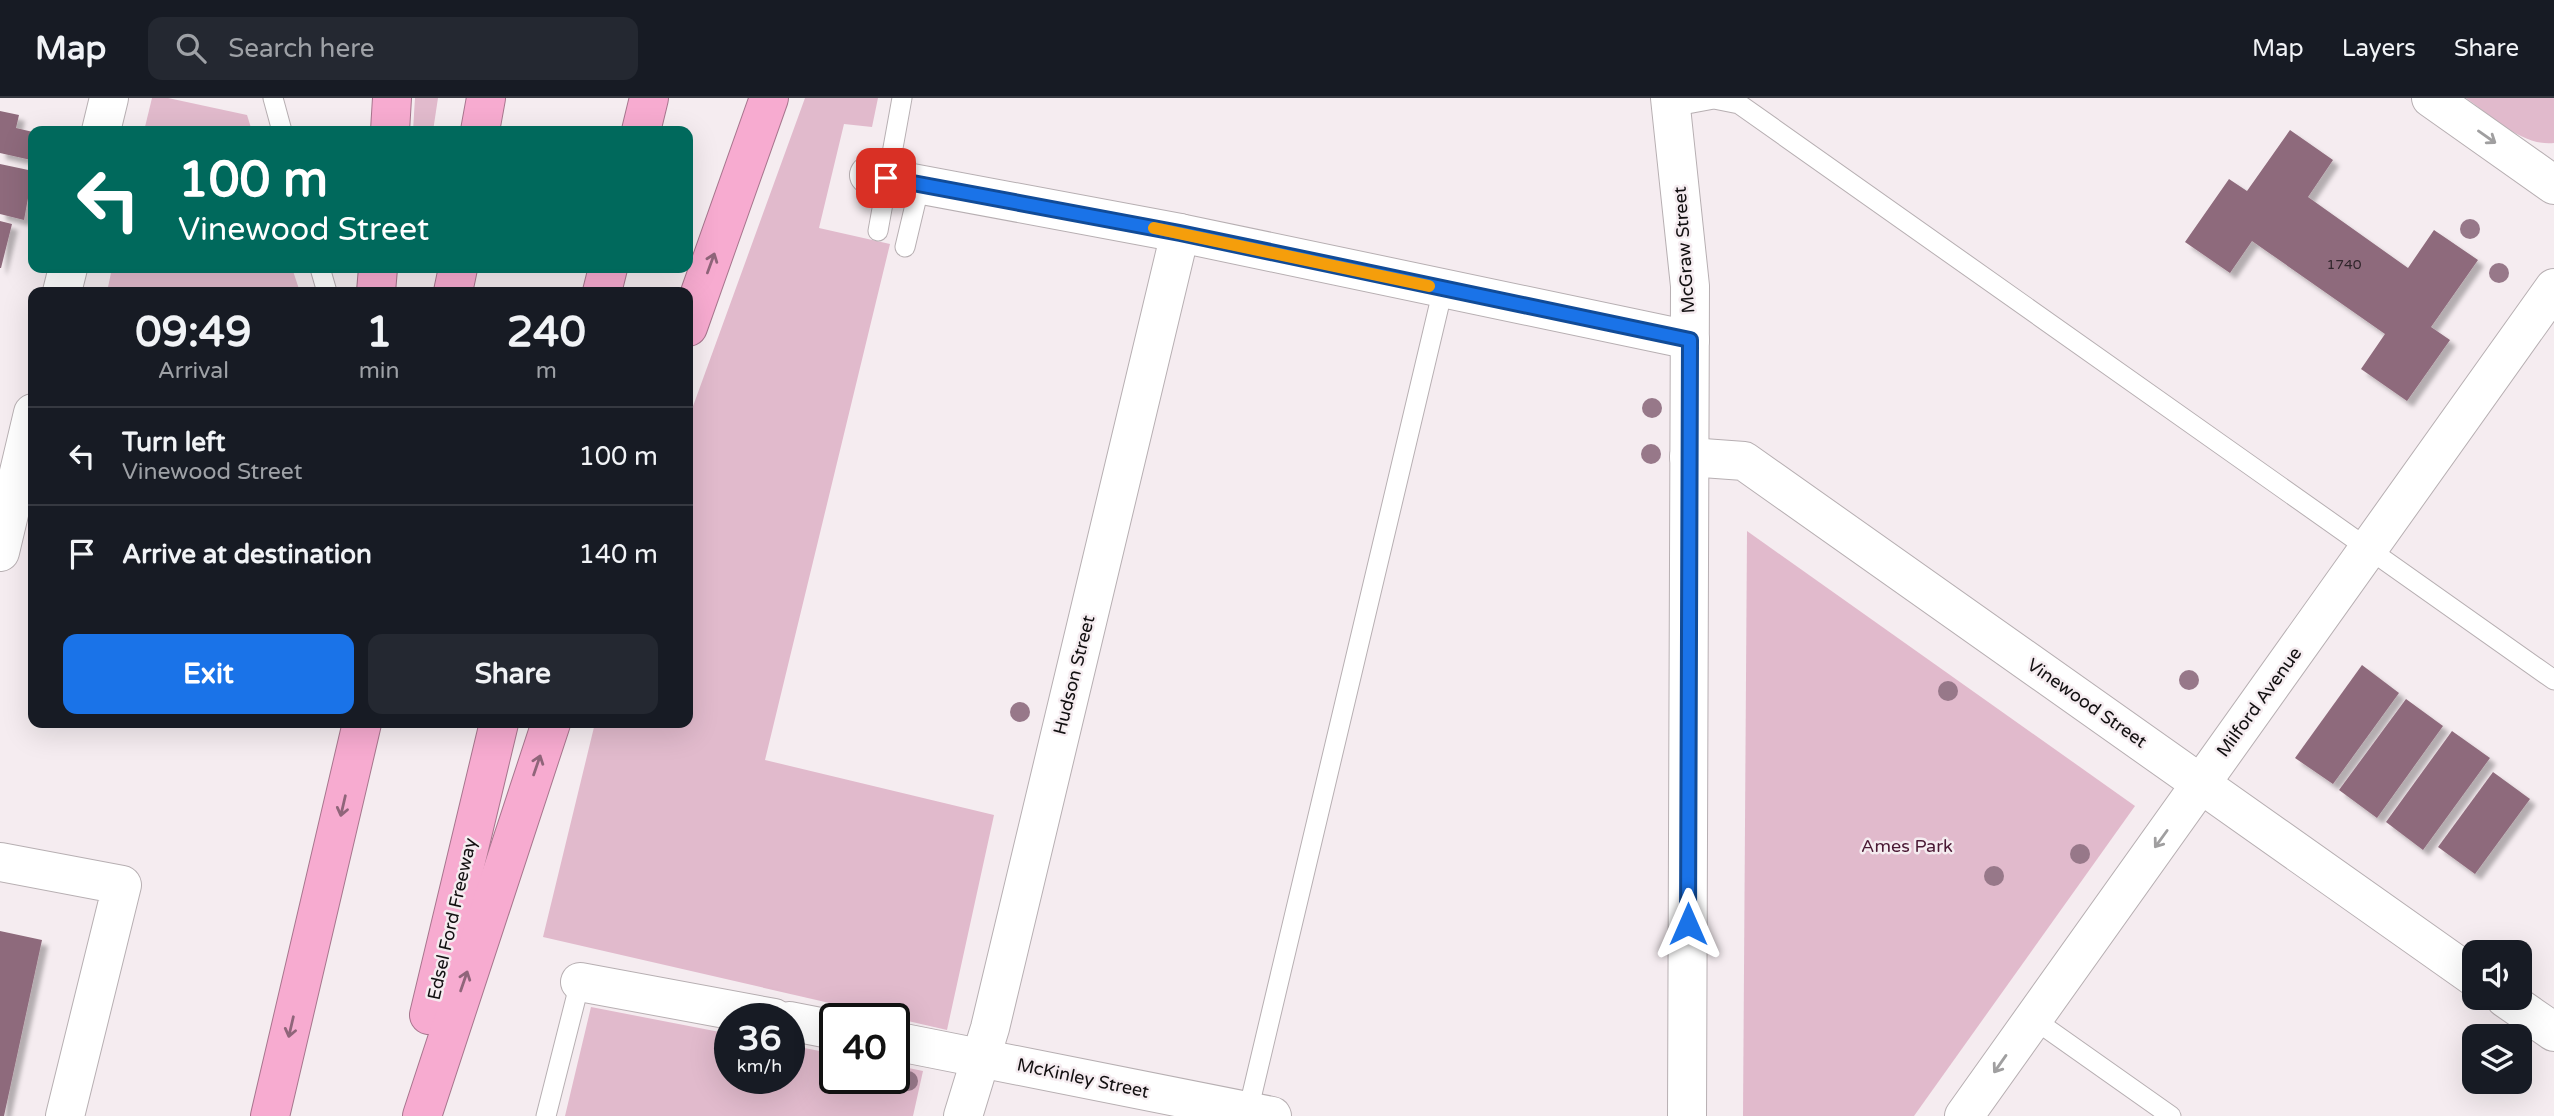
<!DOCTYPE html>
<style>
:root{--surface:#171b24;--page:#242831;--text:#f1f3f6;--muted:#9ea1a6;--line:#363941;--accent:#1a73e8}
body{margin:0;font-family:"Varela Round",sans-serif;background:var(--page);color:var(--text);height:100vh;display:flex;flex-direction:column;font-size:26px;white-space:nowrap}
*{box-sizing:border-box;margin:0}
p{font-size:23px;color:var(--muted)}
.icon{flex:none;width:38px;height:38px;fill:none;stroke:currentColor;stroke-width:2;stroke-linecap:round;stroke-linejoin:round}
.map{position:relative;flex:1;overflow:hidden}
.details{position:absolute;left:28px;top:189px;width:665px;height:441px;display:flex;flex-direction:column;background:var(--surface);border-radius:14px;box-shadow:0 7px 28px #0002}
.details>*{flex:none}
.hud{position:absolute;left:28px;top:28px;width:665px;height:147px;border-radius:14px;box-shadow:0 7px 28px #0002;background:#00695c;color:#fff;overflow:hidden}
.controls{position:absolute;left:2462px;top:842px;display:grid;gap:14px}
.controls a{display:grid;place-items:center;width:70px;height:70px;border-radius:14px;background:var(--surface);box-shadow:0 7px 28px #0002;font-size:35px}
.speed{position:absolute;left:714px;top:905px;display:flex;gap:14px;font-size:35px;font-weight:700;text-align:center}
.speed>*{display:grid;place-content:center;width:91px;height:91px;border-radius:50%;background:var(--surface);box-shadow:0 7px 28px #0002;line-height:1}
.speed small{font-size:18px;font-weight:400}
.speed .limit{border:4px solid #111;border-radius:10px;background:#fff;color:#111}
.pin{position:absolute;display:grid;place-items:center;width:60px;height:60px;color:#fff;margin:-30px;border-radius:14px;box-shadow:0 4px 10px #0006}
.me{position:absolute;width:77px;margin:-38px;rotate:0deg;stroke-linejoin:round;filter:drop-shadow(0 0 5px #0008)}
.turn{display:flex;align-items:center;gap:24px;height:147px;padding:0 35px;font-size:32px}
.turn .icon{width:91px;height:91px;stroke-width:2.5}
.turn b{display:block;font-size:49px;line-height:60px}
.eta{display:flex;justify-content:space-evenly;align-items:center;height:119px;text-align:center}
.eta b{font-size:42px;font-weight:700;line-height:49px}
.button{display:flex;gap:14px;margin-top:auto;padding:14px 35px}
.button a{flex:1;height:80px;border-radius:14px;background:var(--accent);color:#fff;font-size:28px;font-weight:700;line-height:80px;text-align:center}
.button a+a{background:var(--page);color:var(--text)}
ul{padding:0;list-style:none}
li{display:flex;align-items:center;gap:21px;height:98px;padding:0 35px;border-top:2px solid var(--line)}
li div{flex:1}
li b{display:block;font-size:26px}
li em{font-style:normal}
header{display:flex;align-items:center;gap:42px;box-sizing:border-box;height:98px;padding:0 35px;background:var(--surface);border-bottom:2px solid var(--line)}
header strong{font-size:33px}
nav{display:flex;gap:38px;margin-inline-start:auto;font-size:24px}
.search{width:490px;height:63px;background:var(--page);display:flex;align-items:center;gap:18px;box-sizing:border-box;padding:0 24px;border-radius:14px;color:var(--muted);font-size:26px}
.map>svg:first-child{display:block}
.green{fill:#e1bacc}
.building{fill:#8e6a7b;filter:url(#shadow)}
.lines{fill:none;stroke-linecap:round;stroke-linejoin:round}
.service-casing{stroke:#b7afb2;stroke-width:21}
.minor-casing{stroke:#b7afb2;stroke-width:40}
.tertiary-casing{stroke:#b7afb2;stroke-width:40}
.secondary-casing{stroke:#b7afb2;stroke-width:40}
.motorway-casing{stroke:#a7758d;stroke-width:40}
.service{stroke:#fff;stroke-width:19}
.minor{stroke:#fff;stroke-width:38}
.tertiary{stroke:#fff;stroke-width:38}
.secondary{stroke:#fff;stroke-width:38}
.motorway{stroke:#f7abd0;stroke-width:38}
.tree{fill:#977889}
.oneway{stroke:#a09fa0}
.oneway2{stroke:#90657a}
.route-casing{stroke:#114b97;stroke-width:18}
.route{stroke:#1a73e8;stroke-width:12}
.slow{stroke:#f59e0b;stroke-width:12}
.labels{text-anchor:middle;stroke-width:5;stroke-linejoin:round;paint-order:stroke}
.number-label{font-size:14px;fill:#31262c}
.street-label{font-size:18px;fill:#121011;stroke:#f5ecf0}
.park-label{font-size:18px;fill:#4a1934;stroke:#f5ecf0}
</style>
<header>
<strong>Map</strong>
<div class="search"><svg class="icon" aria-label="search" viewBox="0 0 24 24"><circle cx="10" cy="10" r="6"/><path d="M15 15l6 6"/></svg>Search here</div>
<nav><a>Map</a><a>Layers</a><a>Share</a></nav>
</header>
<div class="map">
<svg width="2554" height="1018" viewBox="0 0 2554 1018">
<defs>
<filter id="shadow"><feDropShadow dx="6" dy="6" stdDeviation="2" flood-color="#0004"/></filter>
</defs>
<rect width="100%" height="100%" fill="#f5ecf0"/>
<g class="green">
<path d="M 152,0 L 168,0 L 247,17 L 252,33 L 144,33 Z"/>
<path d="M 415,0 L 438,0 L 433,33 L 413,33 Z"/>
<path d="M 805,0 L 878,0 L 872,29 L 844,26 L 819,130 L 890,146 L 765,662 L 994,717 L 947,932 L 543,839 L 595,625 L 688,625 L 688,322 Z"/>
<path d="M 2466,0 L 2554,0 L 2554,45 C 2523,49 2490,17 2466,0 Z"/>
<path d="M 112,170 L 292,170 L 300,194 L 107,194 Z"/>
<path d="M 1747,433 L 2135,708 L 1914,1018 L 1743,1018 Z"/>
<path d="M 591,909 L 730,936 L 730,980 L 789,980 L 789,947 L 835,956 L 835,980 L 894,980 L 894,967 L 923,973 L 913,1018 L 565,1018 Z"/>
</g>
<g class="building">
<path d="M 0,13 L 19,17 L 16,30 L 33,34 L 31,62 L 0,55 Z"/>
<path d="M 2290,32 L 2333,62 L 2308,99 L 2408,170 L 2434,132 L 2478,162 L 2431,229 L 2450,242 L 2407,303 L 2361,271 L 2385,236 L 2252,143 L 2230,175 L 2185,144 L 2229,81 L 2247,93 Z"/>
<path d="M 0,66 L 33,73 L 24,122 L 0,116 Z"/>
<path d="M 0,123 L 12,126 L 1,170 L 0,170 Z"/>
<path d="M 2362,567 L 2399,595 L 2333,686 L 2295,660 Z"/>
<path d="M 2406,601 L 2443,628 L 2377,720 L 2339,692 Z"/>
<path d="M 2452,633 L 2490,660 L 2423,752 L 2386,724 Z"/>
<path d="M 2493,674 L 2530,701 L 2475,776 L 2438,749 Z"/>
<path d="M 0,833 L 42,842 L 4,1018 L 0,1018 Z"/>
</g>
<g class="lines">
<g class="service-casing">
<g id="service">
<path d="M 273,0 L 282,33"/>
<path d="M 1671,9 L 1714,1 L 1739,6 L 2554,582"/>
<path d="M 878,133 L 902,0"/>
<path d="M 905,149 L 920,86"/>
<path d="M 320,170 L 327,194"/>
<path d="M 2032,920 L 2171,1018"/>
<path d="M 1248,1013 L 1443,191"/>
<path d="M 546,1018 L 580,884"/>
</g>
</g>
<g class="minor-casing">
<g id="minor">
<path d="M 101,33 L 109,0"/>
<path d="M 869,77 L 1180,135 L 1690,242"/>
<path d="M 62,194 L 68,170"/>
<path d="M 1689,359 L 1744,363 L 2474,879"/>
<path d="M 0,454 L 33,315"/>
<path d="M 0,764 L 122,787 L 65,1018"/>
<path d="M 580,884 L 774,920"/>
<path d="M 2505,900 L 2554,934"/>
<path d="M 789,923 L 835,932"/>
<path d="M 894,943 L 1272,1018"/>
<path d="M 963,1018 L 990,930 L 1180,135"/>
<path d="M 1964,1018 L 2554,190"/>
</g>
</g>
<g class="tertiary-casing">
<path id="tertiary" d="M 1670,0 L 1690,188 L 1687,1018"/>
</g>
<g class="secondary-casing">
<path id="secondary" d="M 2431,0 L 2554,87"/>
</g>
<g class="motorway-casing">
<g id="motorway">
<path d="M 390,33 L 392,0"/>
<path d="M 480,33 L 486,0"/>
<path d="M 641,33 L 649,0"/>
<path d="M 376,194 L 378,170"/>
<path d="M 453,194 L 458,170"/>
<path d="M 602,194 L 608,170"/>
<path d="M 688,229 L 769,0"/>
<path d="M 429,917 L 499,625"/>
<path d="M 270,1018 L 362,625"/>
<path d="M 422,1018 L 551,625"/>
</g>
</g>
<use href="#service" class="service"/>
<use href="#minor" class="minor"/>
<use href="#tertiary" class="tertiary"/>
<use href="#secondary" class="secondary"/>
<use href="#motorway" class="motorway"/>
</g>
<g class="tree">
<circle cx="2470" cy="131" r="10"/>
<circle cx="2499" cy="175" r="10"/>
<circle cx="1652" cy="310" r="10"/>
<circle cx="1651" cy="356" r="10"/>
<circle cx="2189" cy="582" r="10"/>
<circle cx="1948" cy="593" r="10"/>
<circle cx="1020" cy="614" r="10"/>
<circle cx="2080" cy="756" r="10"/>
<circle cx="1994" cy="778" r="10"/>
<circle cx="908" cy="983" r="10"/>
</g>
<defs><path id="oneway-shaft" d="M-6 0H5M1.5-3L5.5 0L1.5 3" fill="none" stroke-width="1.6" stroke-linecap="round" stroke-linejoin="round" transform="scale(1.75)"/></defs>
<g class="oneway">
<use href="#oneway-shaft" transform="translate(2487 39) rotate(35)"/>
<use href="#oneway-shaft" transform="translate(2161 741) rotate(126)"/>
<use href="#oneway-shaft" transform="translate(2000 966) rotate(125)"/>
</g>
<g class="oneway2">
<use href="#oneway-shaft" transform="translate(711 165) rotate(-70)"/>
<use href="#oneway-shaft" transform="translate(537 667) rotate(-71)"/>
<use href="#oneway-shaft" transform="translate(343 708) rotate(103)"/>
<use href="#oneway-shaft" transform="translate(464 883) rotate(-71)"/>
<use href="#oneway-shaft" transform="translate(291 929) rotate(103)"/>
</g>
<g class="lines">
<g class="route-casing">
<path id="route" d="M 886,80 L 1180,135 L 1690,242 L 1688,826"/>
</g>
<use href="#route" class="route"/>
<path class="slow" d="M 1154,130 L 1429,188"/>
</g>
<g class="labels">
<g class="number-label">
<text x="2344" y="171">1740</text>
</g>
<g class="street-label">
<text transform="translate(1684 152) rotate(-94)" y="6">McGraw Street</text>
<text transform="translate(1074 577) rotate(-76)" y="6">Hudson Street</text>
<text transform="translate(2259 604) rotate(-54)" y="6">Milford Avenue</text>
<text transform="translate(2087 605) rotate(35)" y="6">Vinewood Street</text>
<text transform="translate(452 821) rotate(-77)" y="6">Edsel Ford Freeway</text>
<text transform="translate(1083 980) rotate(12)" y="6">McKinley Street</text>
</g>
<g class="park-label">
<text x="1907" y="754">Ames Park</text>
</g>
</g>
</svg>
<div class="controls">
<a><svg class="icon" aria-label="sound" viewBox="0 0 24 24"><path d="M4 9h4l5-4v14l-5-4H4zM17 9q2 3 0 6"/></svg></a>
<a><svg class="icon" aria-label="layers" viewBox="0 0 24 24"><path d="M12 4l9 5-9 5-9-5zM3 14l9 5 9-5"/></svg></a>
</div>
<div class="speed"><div>36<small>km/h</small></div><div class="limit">40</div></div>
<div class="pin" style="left:886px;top:80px;background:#d93025"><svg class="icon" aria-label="arrive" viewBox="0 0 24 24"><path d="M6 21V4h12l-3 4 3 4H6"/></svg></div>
<svg class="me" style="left:1688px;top:826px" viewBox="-20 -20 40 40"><path d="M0-17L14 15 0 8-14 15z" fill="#1a73e8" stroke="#fff" stroke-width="4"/></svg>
<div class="hud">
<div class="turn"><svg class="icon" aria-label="left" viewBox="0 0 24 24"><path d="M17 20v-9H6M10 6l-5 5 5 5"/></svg><div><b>100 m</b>Vinewood Street</div></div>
</div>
<section class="details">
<div class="eta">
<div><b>09:49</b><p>Arrival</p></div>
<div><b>1</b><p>min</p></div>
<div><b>240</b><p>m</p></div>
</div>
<ul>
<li><svg class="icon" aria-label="left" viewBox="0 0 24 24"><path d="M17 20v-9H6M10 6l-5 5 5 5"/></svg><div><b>Turn left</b><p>Vinewood Street</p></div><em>100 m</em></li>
<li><svg class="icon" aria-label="arrive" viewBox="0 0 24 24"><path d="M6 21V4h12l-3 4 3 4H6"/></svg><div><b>Arrive at destination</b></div><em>140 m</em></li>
</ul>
<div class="button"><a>Exit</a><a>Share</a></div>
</section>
</div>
